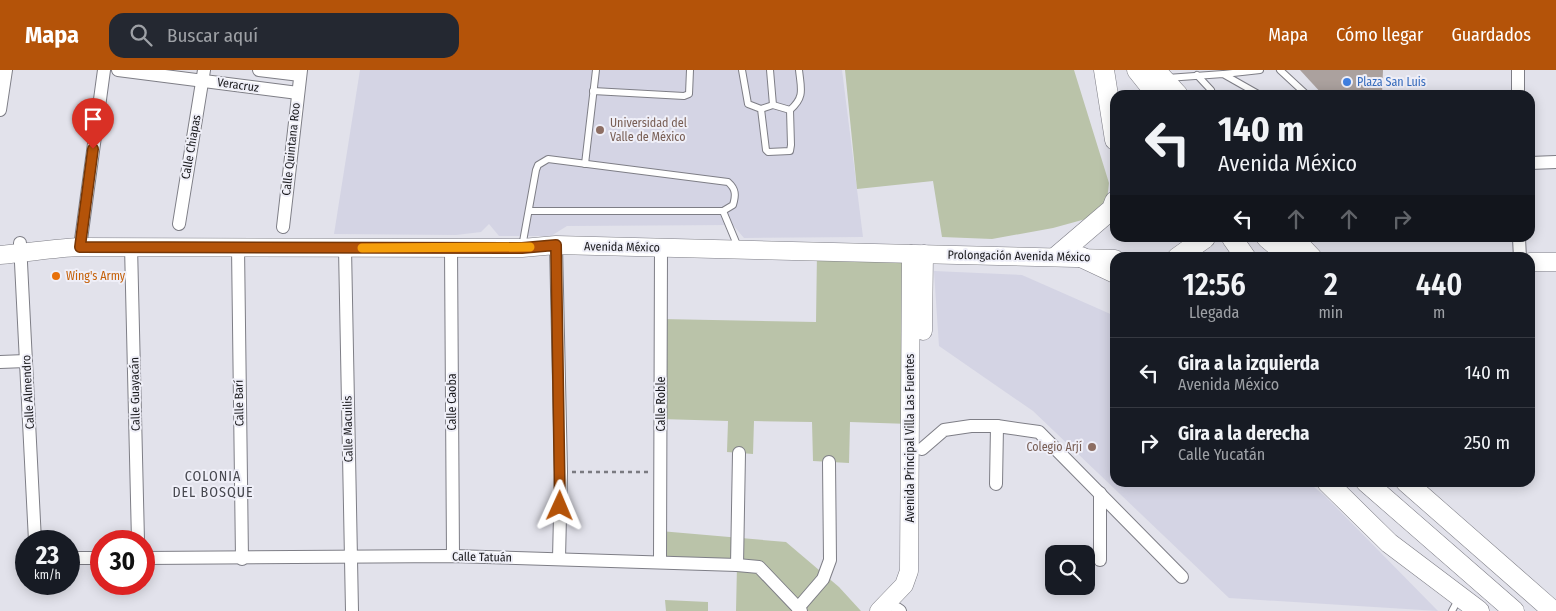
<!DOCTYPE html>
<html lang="es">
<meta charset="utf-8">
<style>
:root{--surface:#171b24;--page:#242831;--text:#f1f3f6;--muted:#9ea1a6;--line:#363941;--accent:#b45309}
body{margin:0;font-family:"Fira Sans Condensed",sans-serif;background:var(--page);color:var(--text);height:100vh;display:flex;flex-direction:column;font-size:19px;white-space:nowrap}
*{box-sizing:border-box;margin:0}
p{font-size:16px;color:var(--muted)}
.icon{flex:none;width:28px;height:28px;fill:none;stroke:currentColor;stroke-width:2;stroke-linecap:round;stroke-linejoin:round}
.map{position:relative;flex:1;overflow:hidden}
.panel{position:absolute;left:1110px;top:182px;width:425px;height:235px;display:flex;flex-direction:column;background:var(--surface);border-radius:15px;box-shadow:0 2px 12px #0003}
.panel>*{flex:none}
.guide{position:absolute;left:1110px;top:20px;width:425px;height:152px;border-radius:15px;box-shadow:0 2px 12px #0003;background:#171b24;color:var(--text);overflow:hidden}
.fabs{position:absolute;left:1045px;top:475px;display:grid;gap:10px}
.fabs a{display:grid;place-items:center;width:50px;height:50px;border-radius:10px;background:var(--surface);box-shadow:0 2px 12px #0003;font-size:25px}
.speed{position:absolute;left:15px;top:460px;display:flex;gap:10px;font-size:25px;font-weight:700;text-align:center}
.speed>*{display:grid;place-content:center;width:65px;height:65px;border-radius:50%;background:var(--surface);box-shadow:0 2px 12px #0003;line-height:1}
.speed small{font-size:12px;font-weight:400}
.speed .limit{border:8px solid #d22;background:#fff;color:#111}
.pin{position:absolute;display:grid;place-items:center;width:42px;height:42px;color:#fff;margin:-51px -21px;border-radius:50% 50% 50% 0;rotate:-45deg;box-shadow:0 0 5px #0007}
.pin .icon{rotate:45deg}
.me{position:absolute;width:55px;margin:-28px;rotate:1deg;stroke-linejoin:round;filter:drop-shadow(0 0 4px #0008)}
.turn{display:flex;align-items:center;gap:18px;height:105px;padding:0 25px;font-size:22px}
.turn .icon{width:65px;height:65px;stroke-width:2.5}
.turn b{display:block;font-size:35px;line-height:42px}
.lanes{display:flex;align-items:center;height:48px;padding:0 25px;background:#0003;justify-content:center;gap:25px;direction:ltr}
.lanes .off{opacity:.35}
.eta{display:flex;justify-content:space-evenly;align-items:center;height:85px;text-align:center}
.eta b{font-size:30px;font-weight:600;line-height:35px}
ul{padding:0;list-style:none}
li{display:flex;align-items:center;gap:15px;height:70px;padding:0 25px;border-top:1px solid var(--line)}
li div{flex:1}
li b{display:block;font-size:19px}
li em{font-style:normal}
header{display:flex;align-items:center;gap:30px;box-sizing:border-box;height:70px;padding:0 25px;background:var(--accent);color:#fff}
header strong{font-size:24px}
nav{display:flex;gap:28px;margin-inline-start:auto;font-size:18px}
.search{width:350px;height:45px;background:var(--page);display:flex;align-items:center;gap:12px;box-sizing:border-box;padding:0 18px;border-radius:15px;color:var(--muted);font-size:19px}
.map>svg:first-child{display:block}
.built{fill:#d4d4e4}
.green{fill:#bac3a9}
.building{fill:#aba19e}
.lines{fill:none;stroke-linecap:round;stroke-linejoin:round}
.lane-casing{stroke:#7e7e86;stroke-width:8}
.street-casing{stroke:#7e7e86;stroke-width:14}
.secondary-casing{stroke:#7e7e86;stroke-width:19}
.primary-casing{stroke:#7e7e86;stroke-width:21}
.path{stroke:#7a7a80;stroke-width:2.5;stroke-dasharray:4 4;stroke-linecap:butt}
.lane{stroke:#fff;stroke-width:6}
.street{stroke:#fff;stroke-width:12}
.secondary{stroke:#fff;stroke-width:18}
.primary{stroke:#fff;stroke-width:20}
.route-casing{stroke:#753606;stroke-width:12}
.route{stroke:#b45309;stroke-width:9}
.slow{stroke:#f59e0b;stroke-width:9}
.shop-dot{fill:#3f7fe0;stroke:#efeff8;stroke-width:2}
.education-dot{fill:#8d6e63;stroke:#efeff8;stroke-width:2}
.food-dot{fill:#e8710a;stroke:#efeff8;stroke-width:2}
.labels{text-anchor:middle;stroke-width:4;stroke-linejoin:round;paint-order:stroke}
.shop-label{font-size:12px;fill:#366cbe;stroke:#efeff8;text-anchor:start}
.street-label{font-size:12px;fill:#19191c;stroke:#efeff8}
.education-label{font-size:12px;fill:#785e54;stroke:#efeff8;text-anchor:start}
.food-label{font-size:12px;fill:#c56008;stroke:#efeff8;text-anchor:start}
.neighbourhood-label{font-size:14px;letter-spacing:1px;fill:#47484f;stroke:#efeff8}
</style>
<header>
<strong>Mapa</strong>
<div class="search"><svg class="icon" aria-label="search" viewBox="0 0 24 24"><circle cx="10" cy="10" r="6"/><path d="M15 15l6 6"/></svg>Buscar aquí</div>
<nav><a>Mapa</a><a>Cómo llegar</a><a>Guardados</a></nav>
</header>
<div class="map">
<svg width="1556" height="541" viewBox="0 0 1556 541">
<rect width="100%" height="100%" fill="#e2e2eb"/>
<g class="built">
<path d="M 360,0 L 842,0 L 863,167 L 744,168 L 733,155 L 567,156 L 551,166 L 499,166 L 489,154 L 481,162 L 456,165 L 334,164 Z"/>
<path d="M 934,201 L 1022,205 L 1115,246 L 1115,412 L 1309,413 L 1325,426 L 1438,541 L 1229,528 L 1033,341 L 939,276 Z"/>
</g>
<g class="green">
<path d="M 845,0 L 1074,0 L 1109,113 L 1107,130 L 1093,147 L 1053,158 L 992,169 L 942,167 L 933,111 L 857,119 Z"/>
<path d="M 817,182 L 911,184 L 910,354 L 850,352 L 849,393 L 813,391 L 812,352 L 754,351 L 753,384 L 727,382 L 728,351 L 661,349 L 661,249 L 816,252 Z"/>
<path d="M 660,461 L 786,472 L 839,517 L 861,541 L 736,541 L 737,495 L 660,491 Z"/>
<path d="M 665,530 L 708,532 L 708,541 L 666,541 Z"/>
</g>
<path class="building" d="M 1300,0 L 1383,0 L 1382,25 L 1323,25 Z"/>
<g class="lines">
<g class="lane-casing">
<g id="lane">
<path d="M 742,0 L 748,34 L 761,39 L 766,80 L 768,82 L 790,81 L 791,75 L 790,40 C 805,27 801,19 799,0"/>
<path d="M 770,0 L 773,35"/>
<path d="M 1280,0 L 1307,25"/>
<path d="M 1224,4 L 1260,0"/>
<path d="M 1197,5 L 1211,20"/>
<path d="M 1167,8 L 1223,4 L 1260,25"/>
<path d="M 593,21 L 684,26 L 689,24 L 690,0"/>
<path d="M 761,39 L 773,35 L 790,40"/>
<path d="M 585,94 L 596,0"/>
<path d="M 723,141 L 738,177"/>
<path d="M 522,177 L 536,100 L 538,95 L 548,89 L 728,112 C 736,119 736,125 733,135 L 723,141 L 529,141"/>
<path d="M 1452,541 L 1459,528"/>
</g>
</g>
<g class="street-casing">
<g id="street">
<path d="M 118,0 L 298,23"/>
<path d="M 259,0 L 300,5"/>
<path d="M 1518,0 L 1518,25"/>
<path d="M 0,40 L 6,0"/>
<path d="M 1530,93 L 1556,92"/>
<path d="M 179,154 L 204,0"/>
<path d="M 283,157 L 301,0"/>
<path d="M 1519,168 L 1520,188"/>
<path d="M 20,173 L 35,471"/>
<path d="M 556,175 L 561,402 L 559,489"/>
<path d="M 131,176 L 138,471"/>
<path d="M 80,177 L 104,0"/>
<path d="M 238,177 L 242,489"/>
<path d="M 345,178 L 352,541"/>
<path d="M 451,178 L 453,486"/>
<path d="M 0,292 L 26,291"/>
<path d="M 922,379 L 944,360 L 971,356 L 997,356 L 1039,362 L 1182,507"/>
<path d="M 996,414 L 997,356"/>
<path d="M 69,488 L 101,488"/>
<path d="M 144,488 L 453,486 L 737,495 L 759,497 L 801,541"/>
<path d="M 1100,490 L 1100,423"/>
<path d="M 660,491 L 661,178"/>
<path d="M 737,495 L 739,383"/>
<path d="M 798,538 L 823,509 L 830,490 L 829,392"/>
<path d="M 897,539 L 900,541"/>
</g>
</g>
<g class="secondary-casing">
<g id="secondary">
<path d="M 0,185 C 27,183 53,178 80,177 L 522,178 L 556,175 L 1115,189"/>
<path d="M 1530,192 L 1556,192"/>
<path d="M 923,261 L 924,184"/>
<path d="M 879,541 L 904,515 L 909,501 L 911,184"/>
</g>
</g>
<g class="primary-casing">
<g id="primary">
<path d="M 1104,0 L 1115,70"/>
<path d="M 1137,0 L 1157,25"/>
<path d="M 1155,0 L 1178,25"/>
<path d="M 1232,168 L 1246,188"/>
<path d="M 1267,168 L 1291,188"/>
<path d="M 1293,168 L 1312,188"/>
<path d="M 1057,186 L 1112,139 L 1115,131"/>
<path d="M 1081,187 L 1115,203"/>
<path d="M 1177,188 L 1205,168"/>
<path d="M 1327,412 L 1389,473 L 1479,541"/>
<path d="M 1366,412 L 1514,541"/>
<path d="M 1406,412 L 1553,541"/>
</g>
</g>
<path class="path" d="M 572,402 L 649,402"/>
<use href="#lane" class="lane"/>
<use href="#street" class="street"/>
<use href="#secondary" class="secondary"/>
<use href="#primary" class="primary"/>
</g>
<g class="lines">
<g class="route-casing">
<path id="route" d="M 93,79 L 80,177 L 522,178 L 556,175 L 560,436"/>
</g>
<use href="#route" class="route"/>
<path class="slow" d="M 362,178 L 530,177"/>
</g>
<circle class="shop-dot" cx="1347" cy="12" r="5"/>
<g class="education-dot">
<circle cx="600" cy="60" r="5"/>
<circle cx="1092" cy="377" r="5"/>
</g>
<circle class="food-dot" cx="56" cy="206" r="5"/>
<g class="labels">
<g class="shop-label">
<text x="1357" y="16">Plaza San Luis</text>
</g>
<g class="street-label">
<text transform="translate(238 15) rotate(8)" y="4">Veracruz</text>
<text transform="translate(191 77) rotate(-80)" y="4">Calle Chiapas</text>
<text transform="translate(291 79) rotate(-84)" y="4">Calle Quintana Roo</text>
<text transform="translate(622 177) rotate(1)" y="4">Avenida México</text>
<text transform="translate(1019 186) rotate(1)" y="4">Prolongación Avenida México</text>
<text transform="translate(28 322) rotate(-93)" y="4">Calle Almendro</text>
<text transform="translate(135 324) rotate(-91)" y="4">Calle Guayacán</text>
<text transform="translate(452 332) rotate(-90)" y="4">Calle Caoba</text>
<text transform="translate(239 333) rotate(-91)" y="4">Calle Barí</text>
<text transform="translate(661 334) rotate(-90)" y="4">Calle Roble</text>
<text transform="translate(348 359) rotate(-91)" y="4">Calle Macuilis</text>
<text transform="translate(910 368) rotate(-90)" y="4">Avenida Principal Villa Las Fuentes</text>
<text transform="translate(482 487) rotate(1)" y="4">Calle Tatuán</text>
</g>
<g class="education-label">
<text x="610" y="57">Universidad del<tspan x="610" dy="14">Valle de México</tspan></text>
<text x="1082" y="381" text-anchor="end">Colegio Arjí</text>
</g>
<g class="food-label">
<text x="66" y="210">Wing's Army</text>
</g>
<g class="neighbourhood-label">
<text x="213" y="411">COLONIA<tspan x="213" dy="16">DEL BOSQUE</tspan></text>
</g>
</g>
</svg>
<div class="fabs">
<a><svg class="icon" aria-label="search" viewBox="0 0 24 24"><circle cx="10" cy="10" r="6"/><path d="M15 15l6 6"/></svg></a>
</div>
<div class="speed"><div>23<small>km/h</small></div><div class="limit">30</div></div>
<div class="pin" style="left:93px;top:79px;background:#d93025"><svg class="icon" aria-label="arrive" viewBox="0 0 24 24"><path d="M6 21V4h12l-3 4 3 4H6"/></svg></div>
<svg class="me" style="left:560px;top:436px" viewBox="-20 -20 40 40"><path d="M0-17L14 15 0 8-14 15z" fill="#b45309" stroke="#fff" stroke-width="4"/></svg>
<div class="guide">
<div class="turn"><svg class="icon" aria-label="left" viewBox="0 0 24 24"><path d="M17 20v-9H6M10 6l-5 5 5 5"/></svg><div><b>140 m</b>Avenida México</div></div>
<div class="lanes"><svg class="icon" aria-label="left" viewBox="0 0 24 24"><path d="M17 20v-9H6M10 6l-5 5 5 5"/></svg><svg class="icon off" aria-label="ahead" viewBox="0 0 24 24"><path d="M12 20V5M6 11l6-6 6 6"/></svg><svg class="icon off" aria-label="ahead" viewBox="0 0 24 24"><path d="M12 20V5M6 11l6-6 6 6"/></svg><svg class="icon off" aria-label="right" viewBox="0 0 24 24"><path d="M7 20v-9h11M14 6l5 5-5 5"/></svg></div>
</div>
<section class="panel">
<div class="eta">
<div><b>12:56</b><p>Llegada</p></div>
<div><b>2</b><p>min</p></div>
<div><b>440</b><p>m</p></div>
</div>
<ul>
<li><svg class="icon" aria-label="left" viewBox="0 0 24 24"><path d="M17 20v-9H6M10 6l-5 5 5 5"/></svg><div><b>Gira a la izquierda</b><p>Avenida México</p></div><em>140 m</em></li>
<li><svg class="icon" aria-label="right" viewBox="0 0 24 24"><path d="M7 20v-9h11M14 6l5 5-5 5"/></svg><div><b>Gira a la derecha</b><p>Calle Yucatán</p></div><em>250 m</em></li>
</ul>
</section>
</div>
